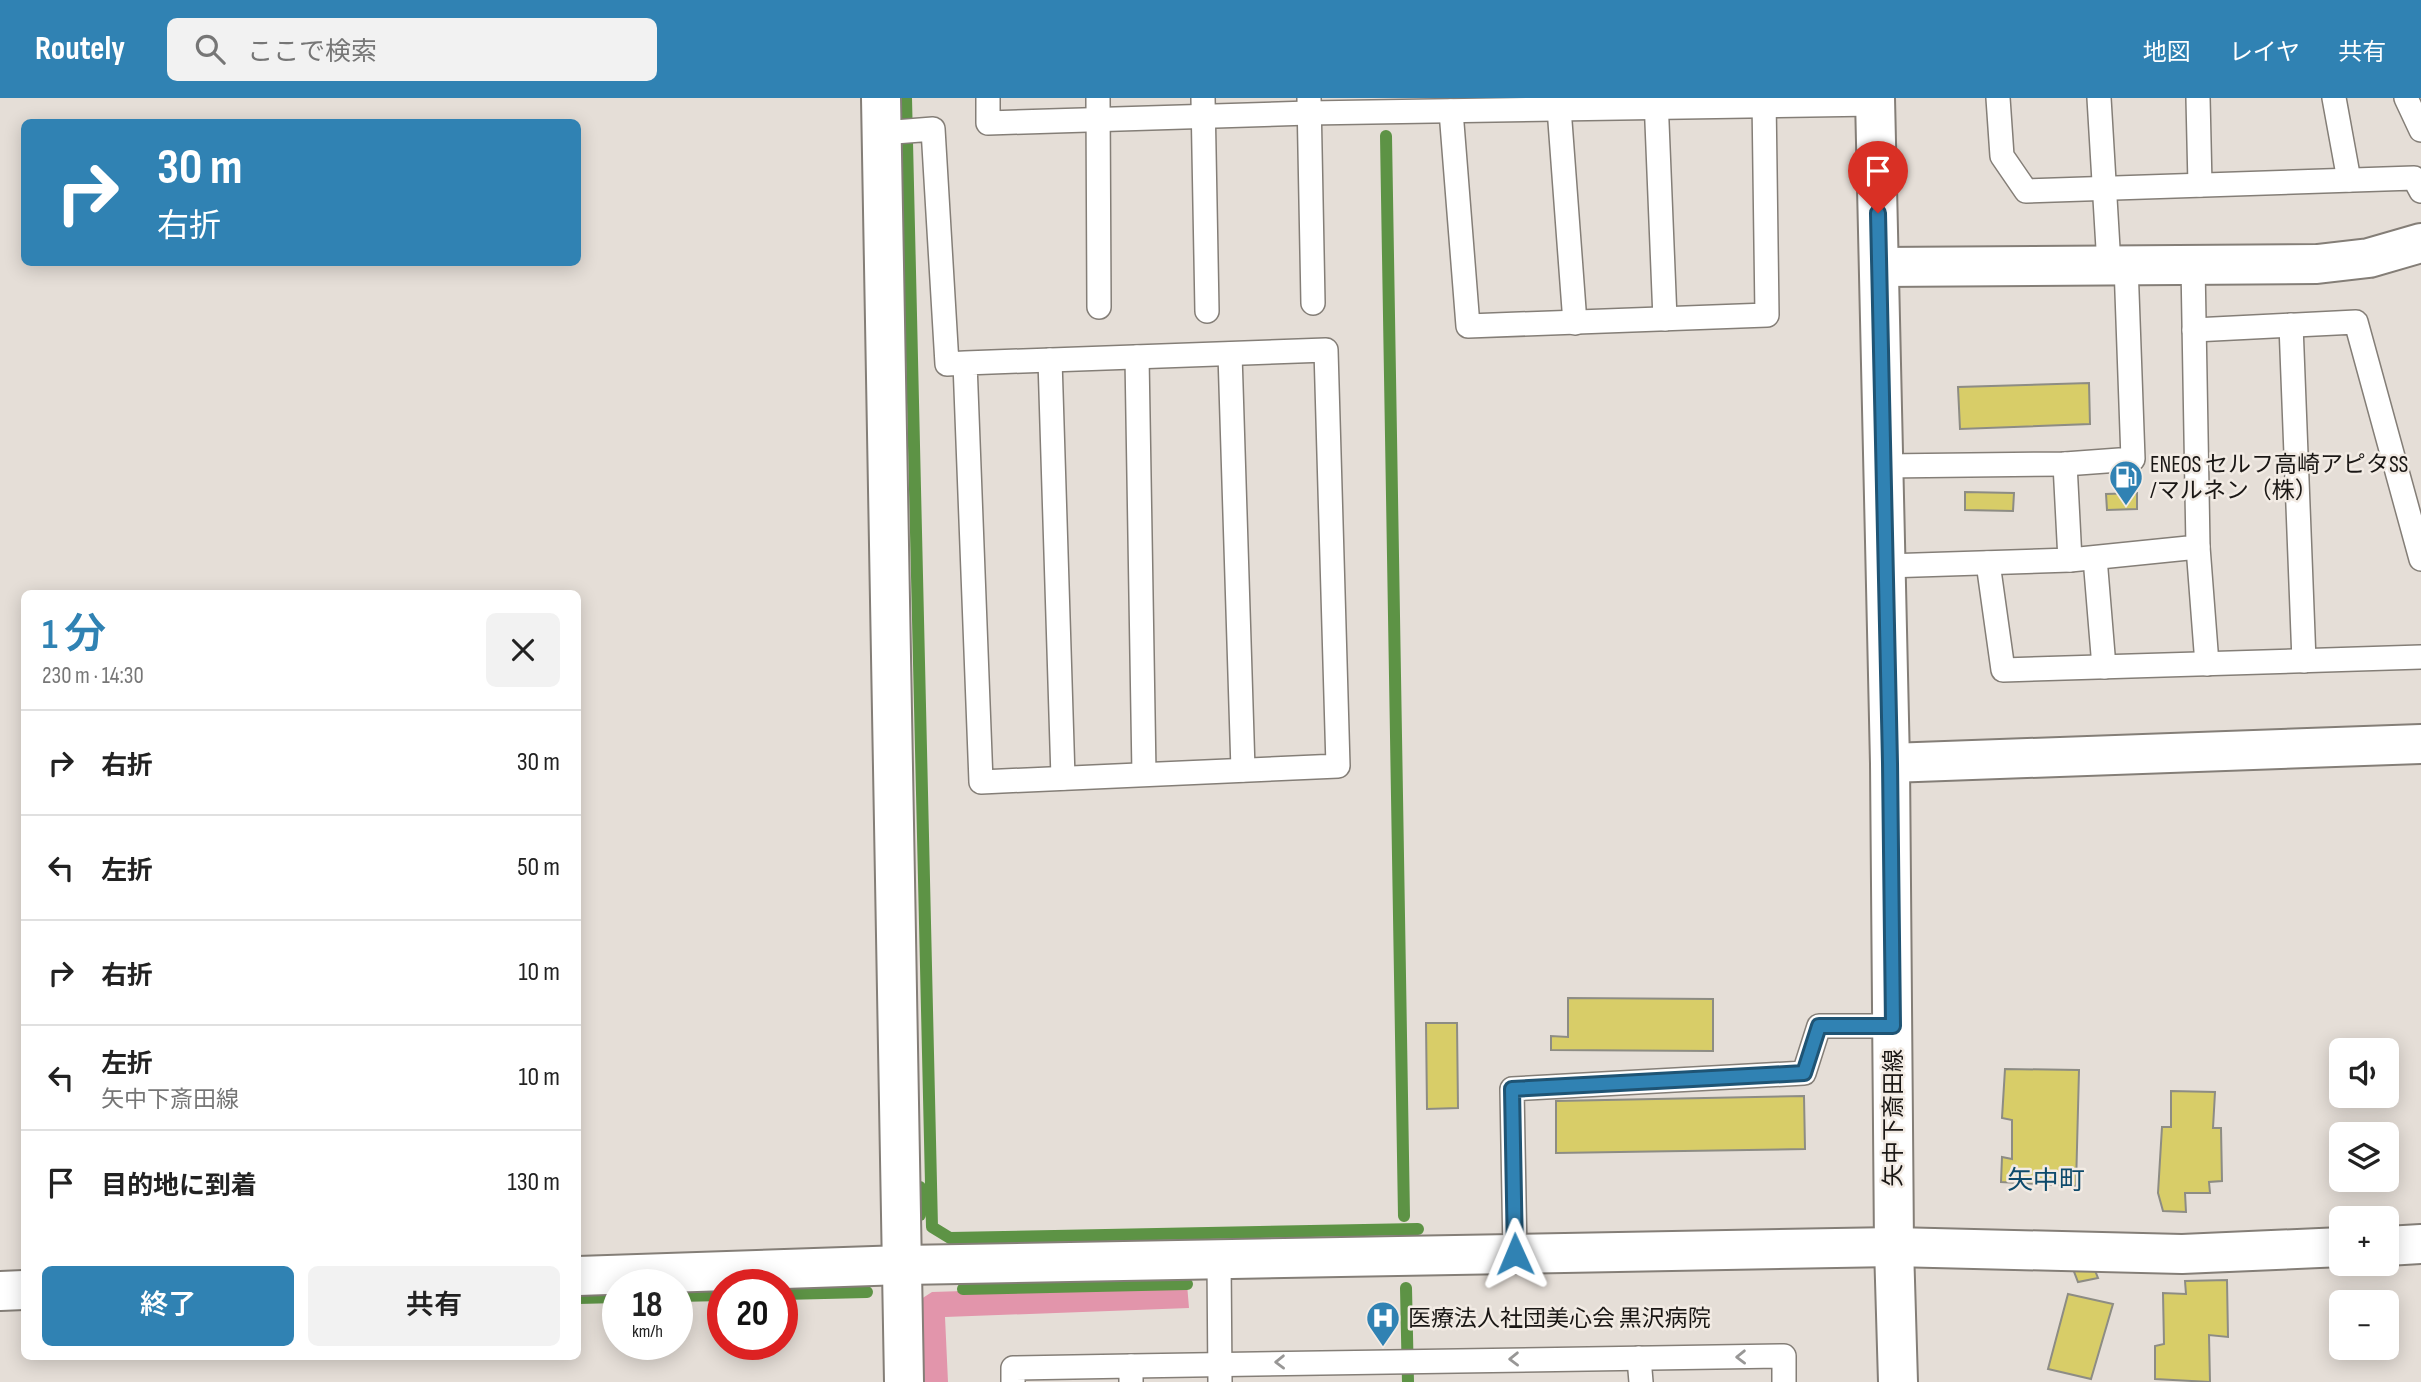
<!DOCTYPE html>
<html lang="ja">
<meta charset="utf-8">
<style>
:root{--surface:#fff;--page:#f2f2f2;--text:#222;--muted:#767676;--line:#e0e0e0;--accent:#3082b3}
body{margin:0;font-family:"Sofia Sans Condensed","Noto Sans JP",sans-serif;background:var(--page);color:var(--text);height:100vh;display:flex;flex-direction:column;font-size:26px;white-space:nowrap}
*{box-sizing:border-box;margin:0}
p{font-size:23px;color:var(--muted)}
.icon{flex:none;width:38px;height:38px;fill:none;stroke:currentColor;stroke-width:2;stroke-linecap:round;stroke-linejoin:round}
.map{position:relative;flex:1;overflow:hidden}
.sheet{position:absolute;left:21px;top:492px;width:560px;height:770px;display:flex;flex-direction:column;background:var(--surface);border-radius:10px;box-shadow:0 4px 18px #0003}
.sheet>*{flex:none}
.banner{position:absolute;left:21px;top:21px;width:560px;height:147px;border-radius:10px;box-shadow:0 4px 18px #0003;background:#3082b3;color:#fff;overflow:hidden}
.tools{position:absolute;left:2329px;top:940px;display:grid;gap:14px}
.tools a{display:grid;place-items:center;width:70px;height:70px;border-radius:10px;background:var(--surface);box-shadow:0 4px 18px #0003;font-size:35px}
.speed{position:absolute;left:602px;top:1171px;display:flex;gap:14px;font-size:35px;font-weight:700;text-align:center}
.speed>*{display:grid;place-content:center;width:91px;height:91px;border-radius:50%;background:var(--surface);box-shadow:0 4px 18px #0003;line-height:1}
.speed small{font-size:18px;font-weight:400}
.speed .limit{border:10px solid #d22;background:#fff;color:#111}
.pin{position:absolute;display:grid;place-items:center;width:60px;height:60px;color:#fff;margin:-72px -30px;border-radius:50% 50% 50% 0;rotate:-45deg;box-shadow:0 0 7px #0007}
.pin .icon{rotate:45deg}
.me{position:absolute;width:77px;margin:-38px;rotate:359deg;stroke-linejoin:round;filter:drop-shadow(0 0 5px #0008)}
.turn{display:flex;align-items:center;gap:24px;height:147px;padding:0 21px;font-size:32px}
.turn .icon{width:91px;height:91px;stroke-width:2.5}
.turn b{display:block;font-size:49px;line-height:60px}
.round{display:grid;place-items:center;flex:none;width:74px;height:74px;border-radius:10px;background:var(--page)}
.headline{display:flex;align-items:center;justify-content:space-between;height:119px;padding:0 21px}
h1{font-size:42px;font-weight:600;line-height:52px;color:var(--accent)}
.cta{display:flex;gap:14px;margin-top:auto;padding:14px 21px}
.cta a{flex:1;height:80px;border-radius:10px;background:var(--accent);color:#fff;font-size:28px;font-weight:600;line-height:80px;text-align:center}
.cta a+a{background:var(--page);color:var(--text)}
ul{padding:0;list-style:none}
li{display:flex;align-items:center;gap:21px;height:105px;padding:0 21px;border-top:2px solid var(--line)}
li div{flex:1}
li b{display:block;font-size:26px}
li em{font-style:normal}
header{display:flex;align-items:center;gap:42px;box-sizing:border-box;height:98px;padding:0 35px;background:var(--accent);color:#fff}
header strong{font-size:33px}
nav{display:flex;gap:38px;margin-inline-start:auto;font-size:24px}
.search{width:490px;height:63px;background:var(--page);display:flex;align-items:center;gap:18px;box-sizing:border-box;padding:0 24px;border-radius:10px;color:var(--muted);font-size:26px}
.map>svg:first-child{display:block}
.green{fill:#e295ab}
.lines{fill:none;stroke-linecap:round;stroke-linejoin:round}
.stream{stroke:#5d9345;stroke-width:12}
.building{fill:#d8cd68;stroke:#8d8c84;stroke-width:2}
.lane-casing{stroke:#847e77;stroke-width:26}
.street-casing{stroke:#847e77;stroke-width:42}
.secondary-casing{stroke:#847e77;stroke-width:42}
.lane{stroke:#fff;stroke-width:23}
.street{stroke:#fff;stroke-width:38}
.secondary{stroke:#fff;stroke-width:38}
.oneway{stroke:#989796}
.route-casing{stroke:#1f5474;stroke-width:18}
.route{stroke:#3082b3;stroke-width:12}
.labels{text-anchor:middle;stroke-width:5;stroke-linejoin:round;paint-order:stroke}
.poi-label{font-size:23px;fill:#1a1715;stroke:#f2ebe4;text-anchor:start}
.street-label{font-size:23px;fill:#1a1715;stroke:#f2ebe4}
.quarter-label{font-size:26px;fill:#0e4a6b;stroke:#f2ebe4}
</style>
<header>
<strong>Routely</strong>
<div class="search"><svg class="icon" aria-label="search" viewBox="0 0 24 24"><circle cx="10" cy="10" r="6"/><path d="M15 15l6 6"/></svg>ここで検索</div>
<nav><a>地図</a><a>レイヤ</a><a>共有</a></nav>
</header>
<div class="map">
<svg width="2421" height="1284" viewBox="0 0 2421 1284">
<rect width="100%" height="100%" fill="#e5ded7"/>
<path class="green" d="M 1187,1186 L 1189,1210 L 945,1219 L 948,1284 L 920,1284 L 918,1203 L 932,1194 Z"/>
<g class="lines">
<g class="stream">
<path d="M 906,0 L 932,1129 L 950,1140 L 1418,1131"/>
<path d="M 1386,38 L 1404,1118"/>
<path d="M 920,1089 L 920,1117"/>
<path d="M 1406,1190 L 1408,1284"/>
<path d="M 963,1191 L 1187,1186"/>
<path d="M 782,1196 L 867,1194"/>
<path d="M 677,1198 L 723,1197"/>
<path d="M 578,1200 L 618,1199"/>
</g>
</g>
<g class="building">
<path d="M 2089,285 L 2090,326 L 1960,331 L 1958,289 Z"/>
<path d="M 1965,394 L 2014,395 L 2013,413 L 1965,412 Z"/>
<path d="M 2137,395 L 2137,411 L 2107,412 L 2106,396 Z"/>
<path d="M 1568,900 L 1713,901 L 1713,953 L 1551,952 L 1551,938 L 1568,939 Z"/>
<path d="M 1426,925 L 1457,925 L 1458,1010 L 1427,1011 Z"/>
<path d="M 2005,971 L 2079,972 L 2076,1088 L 2001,1084 L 2002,1059 L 2012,1061 L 2012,1022 L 2002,1020 Z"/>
<path d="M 2171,993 L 2215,994 L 2213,1030 L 2221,1030 L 2222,1083 L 2209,1084 L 2210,1095 L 2185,1095 L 2186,1114 L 2163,1113 L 2158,1095 L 2162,1029 L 2171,1029 Z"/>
<path d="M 1804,998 L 1805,1051 L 1556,1055 L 1556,1003 Z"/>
<path d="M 2094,1170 L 2098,1180 L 2078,1184 L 2073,1171 Z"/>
<path d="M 2227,1182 L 2228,1239 L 2209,1237 L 2210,1284 L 2155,1281 L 2155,1248 L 2164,1246 L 2163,1195 L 2186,1196 L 2185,1183 Z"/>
<path d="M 2068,1196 L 2113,1206 L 2091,1281 L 2048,1271 Z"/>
</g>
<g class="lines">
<g class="lane-casing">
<g id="lane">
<path d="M 988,0 L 988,25 L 1309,15 L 1875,6"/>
<path d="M 1098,0 L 1099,209"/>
<path d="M 1203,0 L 1207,213"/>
<path d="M 1309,0 L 1313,205"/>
<path d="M 1656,0 L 1665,221"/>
<path d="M 1998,0 L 2002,58 L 2026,93 L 2414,80 L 2421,93"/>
<path d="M 2099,0 L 2109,167"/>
<path d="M 2198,0 L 2200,87"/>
<path d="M 2334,0 L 2349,82"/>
<path d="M 2406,0 L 2421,32"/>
<path d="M 1559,10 L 1575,225"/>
<path d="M 1451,13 L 1468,228 L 1767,217 L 1764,0"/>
<path d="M 882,35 L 933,31 L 947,266 L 965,265 L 1326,252 L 1338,668 L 981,684 L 965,265"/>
<path d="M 2291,227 L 2304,563"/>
<path d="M 2194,232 L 2356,224 L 2421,461"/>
<path d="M 1230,256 L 1243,672"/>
<path d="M 1137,259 L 1144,676"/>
<path d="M 1050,262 L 1063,680"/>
<path d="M 1884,368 L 2065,366 L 2133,361 L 2126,167"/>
<path d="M 2198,449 L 2207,566"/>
<path d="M 2095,460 L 2104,569"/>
<path d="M 2070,462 L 2198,449 L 2193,167"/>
<path d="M 1988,465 L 2003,572 L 2421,559"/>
<path d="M 1886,468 L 2070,462 L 2065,366"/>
<path d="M 1515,1156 L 1512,991 L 1804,975 L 1819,928 L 1893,928"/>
<path d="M 1219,1161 L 1220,1284"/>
<path d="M 1639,1260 L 1641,1284"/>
<path d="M 1131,1268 L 1784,1258 L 1784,1284"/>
<path d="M 1013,1284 L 1013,1270 L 1131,1268 L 1131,1284"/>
</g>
</g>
<g class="street-casing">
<g id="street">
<path d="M 881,0 L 904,1284"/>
<path d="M 1879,169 L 2317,166 L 2369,160 L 2421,145"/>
<path d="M 1890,665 L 2421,646"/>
<path d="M 2387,1148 L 2421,1146"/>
<path d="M 578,1178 L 903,1167 L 1894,1149 L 2182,1156 L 2342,1149"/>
<path d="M 0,1193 L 24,1192"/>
</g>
</g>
<g class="secondary-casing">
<path id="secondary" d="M 1875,0 L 1890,665 L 1894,1149 L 1898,1284"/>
</g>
<use href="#lane" class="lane"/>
<use href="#street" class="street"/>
<use href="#secondary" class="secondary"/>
</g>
<defs><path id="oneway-chevron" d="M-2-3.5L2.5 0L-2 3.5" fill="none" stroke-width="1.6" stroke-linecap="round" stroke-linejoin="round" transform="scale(1.75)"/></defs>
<g class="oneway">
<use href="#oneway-chevron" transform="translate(1741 1259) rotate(179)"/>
<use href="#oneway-chevron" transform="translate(1514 1261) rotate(179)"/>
<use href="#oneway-chevron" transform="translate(1280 1264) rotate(179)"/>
</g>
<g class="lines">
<g class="route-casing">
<path id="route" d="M 1515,1156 L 1512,991 L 1804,975 L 1819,928 L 1893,928 L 1890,665 L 1878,115"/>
</g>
<use href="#route" class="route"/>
</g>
<defs>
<g id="fuel-pin" transform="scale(1.75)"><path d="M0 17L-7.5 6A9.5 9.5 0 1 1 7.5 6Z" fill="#3082b3" stroke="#f2ebe4"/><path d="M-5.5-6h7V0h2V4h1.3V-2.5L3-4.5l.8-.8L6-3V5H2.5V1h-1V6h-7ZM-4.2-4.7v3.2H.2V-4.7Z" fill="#fff"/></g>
<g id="hospital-pin" transform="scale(1.75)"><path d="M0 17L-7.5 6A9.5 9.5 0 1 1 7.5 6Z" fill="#3082b3" stroke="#f2ebe4"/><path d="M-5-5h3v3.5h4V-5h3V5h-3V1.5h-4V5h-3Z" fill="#fff"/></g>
</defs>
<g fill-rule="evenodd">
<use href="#fuel-pin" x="2126" y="379"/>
<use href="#hospital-pin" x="1383" y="1220"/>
</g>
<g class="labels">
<g class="poi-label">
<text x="2150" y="374">ENEOS セルフ高崎アピタSS<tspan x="2150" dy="26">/マルネン（株）</tspan></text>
<text x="1408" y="1228">医療法人社団美心会 黒沢病院</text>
</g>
<g class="street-label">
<text transform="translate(1893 1020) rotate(-90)" y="8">矢中下斎田線</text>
</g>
<g class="quarter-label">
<text x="2046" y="1091">矢中町</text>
</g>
</g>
</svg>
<div class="tools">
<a><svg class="icon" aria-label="sound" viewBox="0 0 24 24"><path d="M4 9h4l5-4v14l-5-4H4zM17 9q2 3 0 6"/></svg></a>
<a><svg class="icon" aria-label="layers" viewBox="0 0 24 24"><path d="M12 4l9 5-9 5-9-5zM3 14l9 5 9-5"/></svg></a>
<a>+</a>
<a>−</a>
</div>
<div class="speed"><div>18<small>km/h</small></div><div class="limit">20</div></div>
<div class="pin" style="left:1878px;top:115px;background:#d93025"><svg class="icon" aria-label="arrive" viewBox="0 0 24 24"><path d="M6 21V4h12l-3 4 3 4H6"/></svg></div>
<svg class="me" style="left:1515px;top:1156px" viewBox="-20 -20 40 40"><path d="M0-17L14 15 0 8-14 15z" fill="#3082b3" stroke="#fff" stroke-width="4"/></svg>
<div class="banner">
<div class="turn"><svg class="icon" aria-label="right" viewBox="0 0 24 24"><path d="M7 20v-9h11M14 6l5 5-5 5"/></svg><div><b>30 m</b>右折</div></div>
</div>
<section class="sheet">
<div class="headline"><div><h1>1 分</h1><p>230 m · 14:30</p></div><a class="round"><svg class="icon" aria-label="close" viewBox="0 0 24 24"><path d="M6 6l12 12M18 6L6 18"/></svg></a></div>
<ul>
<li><svg class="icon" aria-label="right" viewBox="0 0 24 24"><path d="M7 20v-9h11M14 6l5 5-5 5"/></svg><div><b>右折</b></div><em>30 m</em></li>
<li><svg class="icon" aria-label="left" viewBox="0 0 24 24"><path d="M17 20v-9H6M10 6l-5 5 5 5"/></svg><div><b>左折</b></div><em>50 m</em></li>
<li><svg class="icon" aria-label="right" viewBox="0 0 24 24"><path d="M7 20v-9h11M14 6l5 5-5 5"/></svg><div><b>右折</b></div><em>10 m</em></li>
<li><svg class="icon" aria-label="left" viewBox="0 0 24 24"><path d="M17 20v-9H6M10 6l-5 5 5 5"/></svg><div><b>左折</b><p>矢中下斎田線</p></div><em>10 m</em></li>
<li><svg class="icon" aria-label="arrive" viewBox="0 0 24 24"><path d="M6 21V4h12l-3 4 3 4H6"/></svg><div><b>目的地に到着</b></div><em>130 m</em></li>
</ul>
<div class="cta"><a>終了</a><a>共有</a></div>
</section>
</div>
